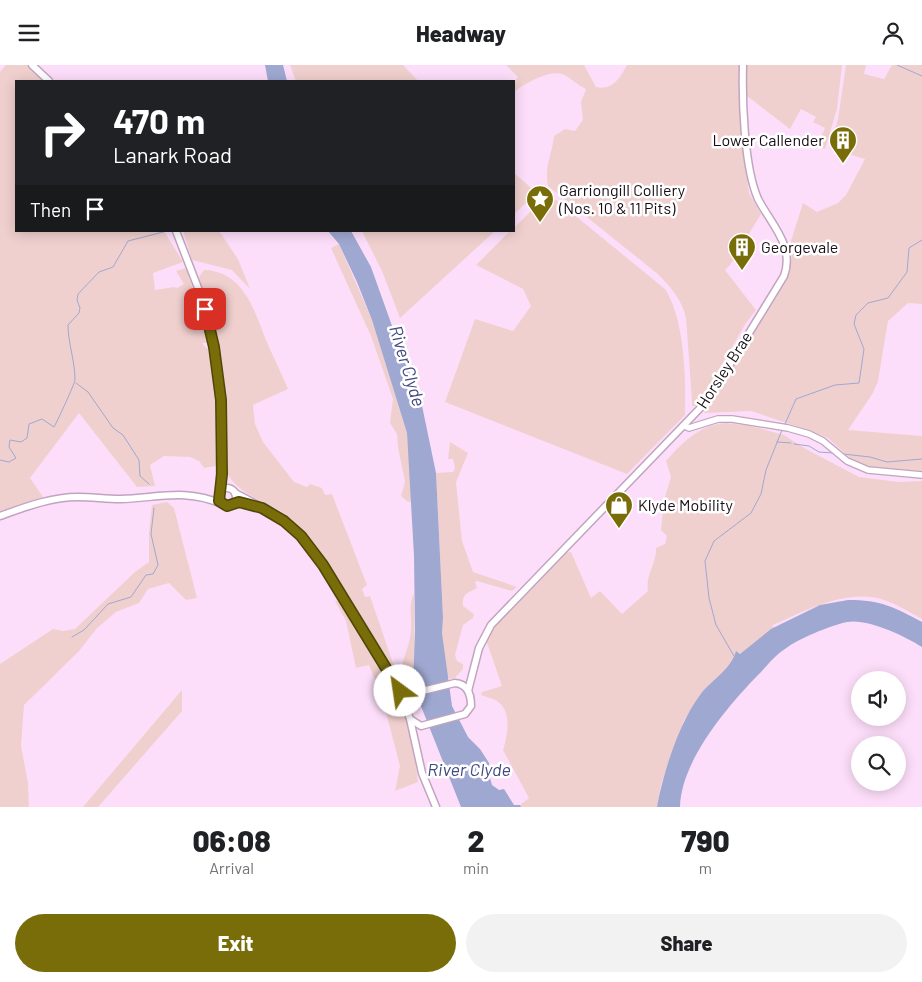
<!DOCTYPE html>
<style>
:root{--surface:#fff;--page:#f2f2f2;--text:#202124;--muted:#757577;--accent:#796d09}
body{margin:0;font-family:Barlow,sans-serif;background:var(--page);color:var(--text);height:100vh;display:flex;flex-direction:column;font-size:19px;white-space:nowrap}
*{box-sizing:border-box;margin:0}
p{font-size:16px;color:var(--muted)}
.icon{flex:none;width:28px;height:28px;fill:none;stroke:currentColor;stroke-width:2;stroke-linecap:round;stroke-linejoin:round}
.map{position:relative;height:742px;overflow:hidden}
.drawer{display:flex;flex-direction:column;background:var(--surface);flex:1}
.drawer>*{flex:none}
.hud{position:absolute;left:15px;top:15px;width:500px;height:152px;border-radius:0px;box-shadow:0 2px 12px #0003;background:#202124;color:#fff;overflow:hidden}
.buttons{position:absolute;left:851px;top:606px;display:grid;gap:10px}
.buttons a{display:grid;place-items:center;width:55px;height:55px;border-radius:50%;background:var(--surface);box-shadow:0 2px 12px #0003;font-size:25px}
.pin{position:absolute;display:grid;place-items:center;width:42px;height:42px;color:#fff;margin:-21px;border-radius:10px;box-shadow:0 2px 8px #0006}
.me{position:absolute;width:55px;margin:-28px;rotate:329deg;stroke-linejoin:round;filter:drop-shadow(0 0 4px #0008)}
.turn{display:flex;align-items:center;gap:18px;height:105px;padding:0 15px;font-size:22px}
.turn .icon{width:65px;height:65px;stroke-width:2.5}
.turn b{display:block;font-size:35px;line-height:42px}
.then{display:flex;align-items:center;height:48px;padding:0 15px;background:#0003;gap:10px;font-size:19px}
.eta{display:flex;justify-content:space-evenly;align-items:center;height:85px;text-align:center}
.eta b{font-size:30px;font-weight:800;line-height:35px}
.button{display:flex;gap:10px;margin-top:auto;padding:10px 15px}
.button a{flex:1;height:58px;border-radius:30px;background:var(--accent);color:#fff;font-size:20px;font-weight:800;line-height:58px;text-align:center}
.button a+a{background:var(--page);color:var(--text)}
header{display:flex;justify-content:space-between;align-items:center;height:65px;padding:0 15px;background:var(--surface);font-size:22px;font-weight:800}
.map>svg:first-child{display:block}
.green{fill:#f0d0ce}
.water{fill:#9fa8d1}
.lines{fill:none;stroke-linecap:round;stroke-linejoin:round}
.stream{stroke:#9fa8d1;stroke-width:1}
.secondary-casing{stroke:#c1a4bf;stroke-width:8}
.primary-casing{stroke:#c1a4bf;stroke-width:9}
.secondary{stroke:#fff;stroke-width:5.5}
.primary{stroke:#fff;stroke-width:6}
.route-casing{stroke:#4f4706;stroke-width:12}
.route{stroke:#796d09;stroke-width:9}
.labels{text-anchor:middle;stroke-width:5;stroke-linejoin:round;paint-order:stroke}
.poi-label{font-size:16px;fill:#170d16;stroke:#fff;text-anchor:start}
.street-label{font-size:16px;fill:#170d16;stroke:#fff}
.water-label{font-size:18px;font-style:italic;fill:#424a81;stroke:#fff}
</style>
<header><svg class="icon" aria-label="menu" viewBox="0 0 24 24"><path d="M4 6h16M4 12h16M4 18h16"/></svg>Headway<svg class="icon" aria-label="person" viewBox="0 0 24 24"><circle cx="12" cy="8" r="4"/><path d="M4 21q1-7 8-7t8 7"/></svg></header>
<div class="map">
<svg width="922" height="742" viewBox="0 0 922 742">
<rect width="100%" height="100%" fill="#fddefa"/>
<g class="green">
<path d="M 6,0 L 28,0 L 43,16 L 16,16 L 16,166 L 164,166 L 183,197 L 153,208 L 155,225 L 174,222 L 177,223 L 184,219 L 176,206 L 186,203 L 209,273 L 209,278 L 202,278 C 204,282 208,283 210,286 C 222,303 218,380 216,401 L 204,403 L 199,396 L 190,392 L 164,391 L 150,400 L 155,421 L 137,422 L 79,348 L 30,413 L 43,432 L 0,446 L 0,7 Z"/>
<path d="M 290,0 L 403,0 L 418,16 L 296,16 Z"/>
<path d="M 506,0 L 584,0 L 596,22 C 612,26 620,13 627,0 L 739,0 L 739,41 L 747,114 L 749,128 L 761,149 L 730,200 L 725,205 L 756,245 L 746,258 L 698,341 L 692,341 L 692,336 L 686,253 C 682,235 672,224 659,210 L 548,121 C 544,101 552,90 554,71 L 565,64 L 575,66 L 583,55 L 581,37 L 586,24 C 577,20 570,12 562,9 C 549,5 524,19 514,27 L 514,18 L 518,12 Z"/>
<path d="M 745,0 L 842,0 L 837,44 L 825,84 L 817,81 L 825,63 L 813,57 L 816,52 L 801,44 L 790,64 L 747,31 Z"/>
<path d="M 846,0 L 866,0 L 864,9 L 884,14 L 892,0 L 922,0 L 922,239 L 908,238 L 888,256 L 878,316 L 873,328 L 848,365 L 922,371 L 922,406 L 869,402 L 850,393 L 828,373 L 802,363 L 751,346 L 704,348 L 784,217 L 792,193 L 789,182 L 803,138 L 817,147 L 838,138 L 846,130 L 865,94 L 831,84 L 830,82 L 838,54 Z"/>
<path d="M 514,108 L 537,128 L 514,149 Z"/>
<path d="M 544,133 L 556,135 L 665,224 C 685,255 686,314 685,350 L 627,409 L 445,337 L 475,254 L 513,266 L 531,241 L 523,224 L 476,200 L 510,166 L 514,166 L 514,163 Z"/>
<path d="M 183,166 L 219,166 L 238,194 L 250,224 L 232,205 L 192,195 Z"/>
<path d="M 362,166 L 495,166 L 400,253 L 382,206 Z"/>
<path d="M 339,179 L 372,255 L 407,368 L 412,436 L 408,437 L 401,431 L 405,417 L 398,382 L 397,369 L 390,358 L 393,334 L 371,271 L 331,183 Z"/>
<path d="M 204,205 C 243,206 254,244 266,275 C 273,291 281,308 288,324 L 253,340 L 255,359 L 263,377 L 294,417 L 307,422 L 310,419 L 322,423 L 325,430 L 332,429 L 367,520 L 362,524 L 365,532 L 370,531 L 396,607 L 396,613 C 365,561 336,499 293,456 C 272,435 234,433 224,400 C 228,349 223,299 211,249 C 208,236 201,225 199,212 Z"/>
<path d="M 726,358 L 751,361 L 784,370 L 804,383 L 859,412 L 899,417 L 922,416 L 922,554 C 907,546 889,534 872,532 C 836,528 803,547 771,561 L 775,562 L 740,589 L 737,587 L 734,596 L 685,653 L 661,719 L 657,742 L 521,742 L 520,740 L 529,733 L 503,685 C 508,670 512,646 497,636 C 492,633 486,632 481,630 L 482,627 L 502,621 L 486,575 C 493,552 544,508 562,488 L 571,487 L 591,533 L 600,526 L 622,549 L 648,526 C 645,510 657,498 656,483 L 665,479 L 667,471 L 661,465 L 664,435 L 671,412 L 666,396 C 683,377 699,360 726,358 Z"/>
<path d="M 450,377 L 468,388 L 456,417 L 462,476 L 473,507 L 517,522 L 512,526 L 477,516 L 475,517 L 477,523 C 467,529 462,528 463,541 L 474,549 L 473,553 L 463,560 L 455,590 L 457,596 L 463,599 L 463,604 L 454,614 L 447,613 L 442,568 L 443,553 L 436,408 L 453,407 L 455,403 L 453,394 L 448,394 Z"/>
<path d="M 167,437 L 174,443 L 197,533 L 186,535 L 169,518 L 148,524 L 139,538 L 116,547 L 97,563 L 79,586 L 24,640 L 21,681 L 28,718 L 29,742 L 0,742 L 0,599 L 53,564 L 63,566 L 75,564 L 135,507 L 149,497 L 149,468 L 152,440 Z"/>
<path d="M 414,528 L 415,624 L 403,622 C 397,597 410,587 411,564 C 412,550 408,541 414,528 Z"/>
<path d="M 335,536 L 339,536 C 362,570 391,610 404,649 C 412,671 415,694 418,717 L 395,726 L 400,701 L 382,632 L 369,600 L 356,603 L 346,556 Z"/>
<path d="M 182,625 L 182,646 L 98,742 L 83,742 Z"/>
</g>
<g class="water">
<path d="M 265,0 L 283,0 L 287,16 L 268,16 Z"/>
<path d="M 328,166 L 351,166 L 371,202 L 406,300 L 420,331 L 436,408 L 443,553 L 442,568 L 452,641 L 468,672 L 480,684 L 489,698 L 490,713 L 492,720 L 499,725 L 504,724 L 514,740 L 520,740 L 521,742 L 461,742 L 413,621 L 415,566 L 414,491 L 407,368 L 372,255 L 357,217 L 339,179 Z"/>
<path d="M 848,535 C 881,535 894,542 922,557 L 922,582 C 905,571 867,553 847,557 C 830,561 799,573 785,584 C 774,591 767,601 758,610 C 727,642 681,696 680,742 L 657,742 C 663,708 679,658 700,630 C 711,615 731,605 736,586 L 740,589 L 771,564 L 820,540 Z"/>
</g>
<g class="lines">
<g class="stream">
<path d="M 897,0 L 922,11"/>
<path d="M 76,318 L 88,327 L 113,363 L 123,370 L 139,395 L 140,411 L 149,419"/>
<path d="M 785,359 L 796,334 L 835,320 L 859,318 L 864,284 L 854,259 L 856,250 L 868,238 L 888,233 L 907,207 L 909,183 L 922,175"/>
<path d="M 777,377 L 791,378"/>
<path d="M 794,379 L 809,381 L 819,387 L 833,388"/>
<path d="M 843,389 L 870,392 L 887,397 L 922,394"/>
<path d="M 0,395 L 9,397 L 16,393 L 9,382 L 10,375 L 21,377 L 27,373 L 29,359 L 42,354 L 54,362 C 57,357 75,318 75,315 C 75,296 68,278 68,260 L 79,248 L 80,243 L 77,235 L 78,229 L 99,207 L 113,202 L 128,176 L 167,166"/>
<path d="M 72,572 L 84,565 L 108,539 L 131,532 L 146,510 L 153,509 L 158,500 L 151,469 L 154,443"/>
<path d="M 734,591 L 716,560 L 709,533 L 705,496 L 714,476 L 751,448 L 761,429 L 766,405 L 782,365"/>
</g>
<g class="secondary-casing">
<path id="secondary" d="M 685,361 L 689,363 L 718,354 L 732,354 L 788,363 L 809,369 L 823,376 L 847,396 L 868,405 L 922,410"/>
</g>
<g class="primary-casing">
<g id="primary">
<path d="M 32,0 L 49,16"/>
<path d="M 176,166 L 200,228 L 214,282 L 221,335 L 220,426"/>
<circle cx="227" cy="432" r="9"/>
<path d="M 235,428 C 255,439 277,448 294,464 C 319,487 336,520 353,549 C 371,579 395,609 406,643"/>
<path d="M 0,451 C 25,442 51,432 78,432 C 92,432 106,434 120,434 C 158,433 185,423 222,439"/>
<path d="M 455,618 C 468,619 471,630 471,641 L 465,649 L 421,661 L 410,654 L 406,643 L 410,629 Z"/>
<path d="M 468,626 L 479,583 L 491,560 L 708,335 L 784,211 C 795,181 771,159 758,134 C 744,102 742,35 743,0"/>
<path d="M 410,654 L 422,708 L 436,742"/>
</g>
</g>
<use href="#secondary" class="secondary"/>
<use href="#primary" class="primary"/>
</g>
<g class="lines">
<g class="route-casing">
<path id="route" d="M 205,244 L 214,282 L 221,335 L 222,409 L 219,436 L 227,441 L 239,437 L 262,443 L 284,456 L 301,471 L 323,500 L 400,626"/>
</g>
<use href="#route" class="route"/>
</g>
<defs>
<g id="building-pin" transform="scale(1.4375)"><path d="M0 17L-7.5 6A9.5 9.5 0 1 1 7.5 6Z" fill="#796d09" stroke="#fff"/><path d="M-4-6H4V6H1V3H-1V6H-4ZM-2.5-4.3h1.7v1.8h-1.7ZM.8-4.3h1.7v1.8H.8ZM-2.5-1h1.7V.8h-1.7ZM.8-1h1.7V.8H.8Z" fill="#fff"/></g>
<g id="sight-pin" transform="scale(1.4375)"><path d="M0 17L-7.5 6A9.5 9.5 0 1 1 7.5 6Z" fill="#796d09" stroke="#fff"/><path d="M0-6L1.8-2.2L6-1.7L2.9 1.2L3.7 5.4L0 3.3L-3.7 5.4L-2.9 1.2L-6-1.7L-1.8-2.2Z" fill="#fff"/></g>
<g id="shop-pin" transform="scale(1.4375)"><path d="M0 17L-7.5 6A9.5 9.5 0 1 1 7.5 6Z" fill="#796d09" stroke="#fff"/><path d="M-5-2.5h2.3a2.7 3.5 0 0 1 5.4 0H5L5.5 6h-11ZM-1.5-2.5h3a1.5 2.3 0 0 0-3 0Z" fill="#fff"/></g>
</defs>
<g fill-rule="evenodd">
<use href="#building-pin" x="843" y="75"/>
<use href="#sight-pin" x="540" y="134"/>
<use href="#building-pin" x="742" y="182"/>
<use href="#shop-pin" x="619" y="440"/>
</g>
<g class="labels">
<g class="poi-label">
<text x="824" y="81" text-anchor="end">Lower Callender</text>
<text x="559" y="131">Garriongill Colliery<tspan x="559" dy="18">(Nos. 10 &amp; 11 Pits)</tspan></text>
<text x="761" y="188">Georgevale</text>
<text x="638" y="446">Klyde Mobility</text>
</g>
<g class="street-label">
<text transform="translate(724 305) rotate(-57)" y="6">Horsley Brae</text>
</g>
<g class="water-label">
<text transform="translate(407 301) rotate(73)" y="6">River Clyde</text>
<text x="469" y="711">River Clyde</text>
</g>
</g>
</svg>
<div class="buttons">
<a><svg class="icon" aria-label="sound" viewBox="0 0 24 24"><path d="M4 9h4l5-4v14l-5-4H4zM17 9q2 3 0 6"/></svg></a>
<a><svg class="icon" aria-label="search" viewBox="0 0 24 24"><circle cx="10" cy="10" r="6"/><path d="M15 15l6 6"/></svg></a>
</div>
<div class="pin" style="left:205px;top:244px;background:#d93025"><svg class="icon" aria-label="arrive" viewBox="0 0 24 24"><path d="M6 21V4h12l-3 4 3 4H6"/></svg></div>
<svg class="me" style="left:400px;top:626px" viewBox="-20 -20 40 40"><circle r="19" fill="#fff"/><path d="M0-13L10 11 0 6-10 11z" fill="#796d09"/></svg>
<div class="hud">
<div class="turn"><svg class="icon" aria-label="right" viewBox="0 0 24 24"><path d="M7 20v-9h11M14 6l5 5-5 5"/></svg><div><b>470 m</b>Lanark Road</div></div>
<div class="then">Then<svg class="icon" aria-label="arrive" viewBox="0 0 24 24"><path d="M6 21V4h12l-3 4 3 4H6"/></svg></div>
</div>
</div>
<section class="drawer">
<div class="eta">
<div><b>06:08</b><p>Arrival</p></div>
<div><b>2</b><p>min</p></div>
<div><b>790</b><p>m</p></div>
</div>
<div class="button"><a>Exit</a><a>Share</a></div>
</section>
